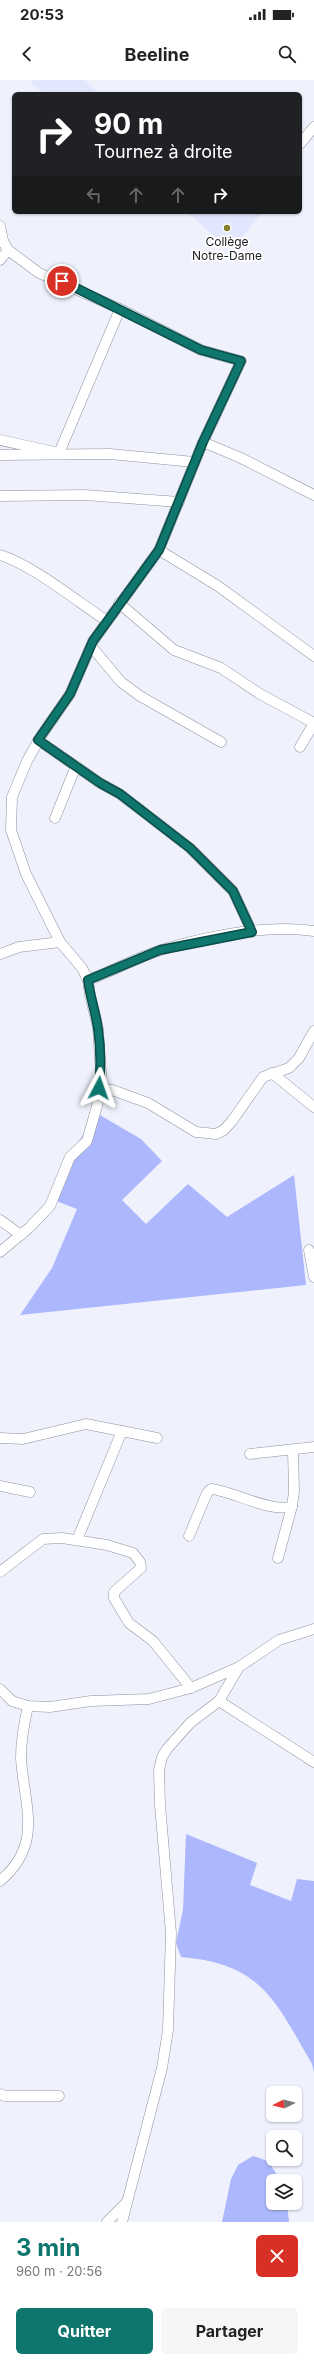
<!DOCTYPE html>
<html lang="fr">
<meta charset="utf-8">
<style>
:root{--surface:#fff;--page:#f6f6f6;--text:#222;--muted:#767676;--accent:#0f766e}
body{margin:0;font-family:Inter,sans-serif;background:var(--page);color:var(--text);height:100vh;display:flex;flex-direction:column;font-size:15px;white-space:nowrap}
*{box-sizing:border-box;margin:0}
p{font-size:13px;color:var(--muted)}
.icon{flex:none;width:22px;height:22px;fill:none;stroke:currentColor;stroke-width:2;stroke-linecap:round;stroke-linejoin:round}
.map{position:relative;height:2142px;overflow:hidden}
.panel{display:flex;flex-direction:column;background:var(--surface);flex:1}
.panel>*{flex:none}
.banner{position:absolute;left:12px;top:12px;width:290px;height:122px;border-radius:6px;box-shadow:0 1px 3px #0004;background:#202124;color:#fff;overflow:hidden}
.needle{width:26px;rotate:264deg}
.tools{position:absolute;left:266px;top:2006px;display:grid;gap:8px}
.tools a{display:grid;place-items:center;width:36px;height:36px;border-radius:6px;background:var(--surface);box-shadow:0 1px 3px #0004;font-size:20px}
.pin{position:absolute;display:grid;place-items:center;width:34px;height:34px;color:#fff;margin:-17px;border:2px solid #fff;border-radius:50%;box-shadow:0 1px 4px #0007}
.me{position:absolute;width:44px;margin:-22px;rotate:4deg;stroke-linejoin:round;filter:drop-shadow(0 0 3px #0008)}
.turn{display:flex;align-items:center;gap:14px;height:84px;padding:0 16px;font-size:18px}
.turn .icon{width:52px;height:52px;stroke-width:2.5}
.turn b{display:block;font-size:28px;line-height:34px}
.lanes{display:flex;align-items:center;height:38px;padding:0 16px;background:#0003;justify-content:center;gap:20px;direction:ltr}
.lanes .off{opacity:.35}
.round{display:grid;place-items:center;flex:none;width:42px;height:42px;border-radius:6px;background:var(--page)}
.overview{display:flex;align-items:center;justify-content:space-between;height:68px;padding:0 16px}
h1{font-size:24px;font-weight:700;line-height:30px;color:var(--accent)}
.button{display:flex;gap:8px;margin-top:auto;padding:8px 16px}
.button a{flex:1;height:46px;border-radius:6px;background:var(--accent);color:#fff;font-size:16px;font-weight:700;line-height:46px;text-align:center}
.button a+a{background:var(--page);color:var(--text)}
.status{display:flex;justify-content:space-between;align-items:center;height:28px;padding:0 20px;background:var(--surface);direction:ltr}
.status svg{height:11px;fill:currentColor}
header{display:flex;justify-content:space-between;align-items:center;height:52px;padding:0 16px;background:var(--surface);font-size:18px;font-weight:700}
.map>svg:first-child{display:block}
.built{fill:#e3e7fd}
.forest{fill:#adb7fd}
.lines{fill:none;stroke-linecap:round;stroke-linejoin:round}
.minor-casing{stroke:#8e919e;stroke-width:11}
.minor{stroke:#fff;stroke-width:10}
.route-casing{stroke:#0a4d48;stroke-width:10}
.route{stroke:#0f766e;stroke-width:7}
.poi-dot{fill:#84822a;stroke:#fff;stroke-width:1.5}
.labels{text-anchor:middle;stroke-width:3.5;stroke-linejoin:round;paint-order:stroke}
.poi-label{font-size:12px;fill:#212227;stroke:#fff}
</style>
<div class="status"><b>20:53</b><svg viewBox="0 0 49 12"><path d="M0 12V9h3v3zM5 12V6h3v6zM10 12V3h3v9zM15 12V0h3v12zM26 1h20v11H26zM47 4h2v5h-2z"/></svg></div>
<header><svg class="icon" aria-label="back" viewBox="0 0 24 24"><path d="M15 5l-7 7 7 7"/></svg>Beeline<svg class="icon" aria-label="search" viewBox="0 0 24 24"><circle cx="10" cy="10" r="6"/><path d="M15 15l6 6"/></svg></header>
<div class="map">
<svg width="314" height="2142" viewBox="0 0 314 2142">
<rect width="100%" height="100%" fill="#eff2fd"/>
<g class="built">
<path d="M 33,0 L 85,0 L 99,14 L 45,14 L 31,3 Z"/>
<path d="M 186,132 L 259,132 L 261,134 L 239,161 L 235,158 L 227,167 Z"/>
</g>
<g class="forest">
<path d="M 98,1034 L 141,1059 L 162,1081 L 122,1120 L 146,1144 L 188,1104 L 227,1137 L 294,1095 L 306,1205 L 20,1235 L 52,1188 L 77,1129 L 51,1119 L 69,1075 Z"/>
<path d="M 186,1754 L 257,1783 L 250,1805 L 291,1821 L 297,1799 L 314,1801 L 314,1992 L 312,1984 C 275,1921 263,1884 181,1877 L 176,1863 L 183,1830 Z"/>
<path d="M 253,2076 L 268,2081 L 281,2101 L 273,2101 L 273,2123 L 287,2123 L 289,2142 L 222,2142 L 231,2099 L 238,2085 Z"/>
</g>
<g class="lines">
<g class="minor-casing">
<g id="minor">
<path d="M 300,64 L 314,47"/>
<path d="M 0,146 L 3,161 L 0,162"/>
<path d="M 0,180 L 8,170"/>
<path d="M 0,360 L 59,373 L 120,229"/>
<path d="M 203,362 L 241,378 L 314,415"/>
<path d="M 0,375 L 110,374 L 194,382"/>
<path d="M 0,416 L 85,415 L 179,422"/>
<path d="M 159,470 L 218,506 L 314,576"/>
<path d="M 0,475 C 31,484 78,522 107,541"/>
<path d="M 119,523 L 174,570 L 221,588 L 260,614 L 314,643"/>
<path d="M 91,566 L 121,602 L 140,616 L 221,662"/>
<path d="M 38,660 L 100,703 L 120,714 L 190,768 L 233,811 L 252,852"/>
<path d="M 300,667 L 314,643"/>
<path d="M 55,738 L 76,686"/>
<path d="M 0,874 L 19,867 L 60,862"/>
<path d="M 88,900 C 113,891 136,878 161,870 C 207,856 267,844 314,851"/>
<path d="M 272,993 L 314,1027"/>
<path d="M 99,1008 L 112,1010 L 148,1023 L 196,1052 L 216,1054 L 224,1050 L 232,1041 L 263,997 L 289,988 L 299,978 L 314,951"/>
<path d="M 0,1140 L 21,1155"/>
<path d="M 309,1170 L 314,1197"/>
<path d="M 0,1172 L 29,1148 L 50,1126 L 70,1077 L 87,1061 L 97,1026 L 101,994 L 98,948 L 90,915 L 88,900 L 82,888 L 60,862 L 26,794 L 11,750 L 12,717 L 27,681 L 41,656 L 70,614 L 93,561 L 159,470 L 203,362 L 241,281 L 201,270 L 120,229 L 39,193 L 8,170 L 3,161"/>
<path d="M 0,1358 L 23,1359 L 86,1344 L 157,1358"/>
<path d="M 250,1374 L 314,1367"/>
<path d="M 0,1406 L 30,1412"/>
<path d="M 189,1456 L 207,1413 L 211,1409 C 230,1410 273,1434 292,1426 L 294,1412 L 293,1370"/>
<path d="M 77,1460 L 122,1351"/>
<path d="M 278,1478 L 292,1426"/>
<path d="M 0,1492 L 43,1459 L 62,1458 L 107,1465 L 133,1473 L 140,1482 L 141,1488 L 114,1512 L 114,1518 L 129,1543 L 153,1561 L 191,1608"/>
<path d="M 0,1609 L 12,1621 L 28,1626 L 50,1627 L 91,1621 L 149,1619 L 191,1608 L 239,1587 L 279,1560 L 314,1549"/>
<path d="M 219,1621 L 314,1682"/>
<path d="M 0,1801 C 44,1764 24,1726 21,1678 C 21,1661 24,1643 28,1626"/>
<path d="M 0,2014 L 5,2016 L 59,2016"/>
<path d="M 107,2142 L 127,2122"/>
<path d="M 122,2142 L 162,1988 L 168,1950 L 171,1853 L 160,1725 L 159,1690 L 162,1677 L 167,1669 L 190,1643 L 219,1621 L 239,1587"/>
</g>
</g>
<use href="#minor" class="minor"/>
</g>
<g class="lines">
<g class="route-casing">
<path id="route" d="M 62,201 L 201,270 L 241,281 L 203,362 L 159,470 L 93,561 L 70,614 L 38,660 L 100,703 L 120,714 L 190,768 L 233,811 L 252,852 L 160,870 L 88,900 C 90,917 96,933 98,949 C 101,969 101,988 99,1008"/>
</g>
<use href="#route" class="route"/>
</g>
<circle class="poi-dot" cx="227" cy="148" r="4"/>
<g class="labels">
<g class="poi-label">
<text x="227" y="166">Collège<tspan x="227" dy="14">Notre-Dame</tspan></text>
</g>
</g>
</svg>
<div class="tools">
<a><svg class="needle" viewBox="-14 -14 28 28"><path d="M0-13l5 13h-10z" fill="#e53935"/><path d="M0 13l5-13h-10z" fill="#767676"/></svg></a>
<a><svg class="icon" aria-label="search" viewBox="0 0 24 24"><circle cx="10" cy="10" r="6"/><path d="M15 15l6 6"/></svg></a>
<a><svg class="icon" aria-label="layers" viewBox="0 0 24 24"><path d="M12 4l9 5-9 5-9-5zM3 14l9 5 9-5"/></svg></a>
</div>
<div class="pin" style="left:62px;top:201px;background:#d93025"><svg class="icon" aria-label="arrive" viewBox="0 0 24 24"><path d="M6 21V4h12l-3 4 3 4H6"/></svg></div>
<svg class="me" style="left:99px;top:1008px" viewBox="-20 -20 40 40"><path d="M0-17L14 15 0 8-14 15z" fill="#0f766e" stroke="#fff" stroke-width="4"/></svg>
<div class="banner">
<div class="turn"><svg class="icon" aria-label="right" viewBox="0 0 24 24"><path d="M7 20v-9h11M14 6l5 5-5 5"/></svg><div><b>90 m</b>Tournez à droite</div></div>
<div class="lanes"><svg class="icon off" aria-label="left" viewBox="0 0 24 24"><path d="M17 20v-9H6M10 6l-5 5 5 5"/></svg><svg class="icon off" aria-label="ahead" viewBox="0 0 24 24"><path d="M12 20V5M6 11l6-6 6 6"/></svg><svg class="icon off" aria-label="ahead" viewBox="0 0 24 24"><path d="M12 20V5M6 11l6-6 6 6"/></svg><svg class="icon" aria-label="right" viewBox="0 0 24 24"><path d="M7 20v-9h11M14 6l5 5-5 5"/></svg></div>
</div>
</div>
<section class="panel">
<div class="overview"><div><h1>3 min</h1><p>960 m · 20:56</p></div><a class="round" style="background:#d93025;color:#fff"><svg class="icon" aria-label="close" viewBox="0 0 24 24"><path d="M6 6l12 12M18 6L6 18"/></svg></a></div>
<div class="button"><a>Quitter</a><a>Partager</a></div>
</section>
